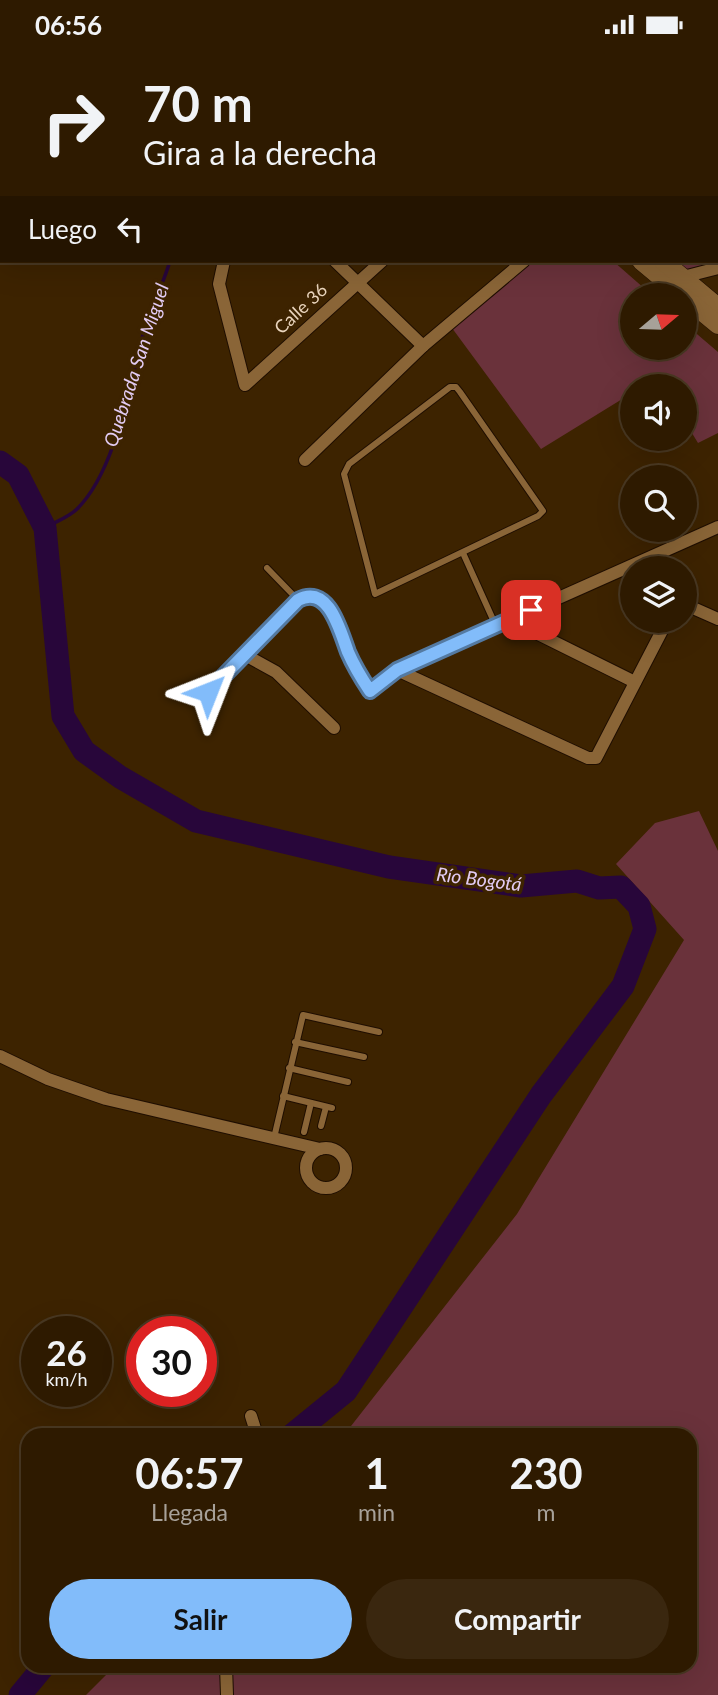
<!DOCTYPE html>
<html lang="es">
<meta charset="utf-8">
<style>
:root{--surface:#2e1a00;--page:#3a270f;--text:#f1f3f6;--muted:#a7a199;--line:#493822;--accent:#82bcfa}
body{margin:0;font-family:Lato,sans-serif;background:var(--page);color:var(--text);height:100vh;display:flex;flex-direction:column;font-size:26px;white-space:nowrap}
*{box-sizing:border-box;margin:0}
p{font-size:23px;color:var(--muted)}
.icon{flex:none;width:38px;height:38px;fill:none;stroke:currentColor;stroke-width:2;stroke-linecap:round;stroke-linejoin:round}
.map{position:relative;flex:1;overflow:hidden}
.side{position:absolute;left:21px;top:1379px;width:676px;height:245px;display:flex;flex-direction:column;background:var(--surface);border-radius:21px;box-shadow:0 7px 28px #0002,0 0 0 2px var(--line)}
.side>*{flex:none}
.guide{position:absolute;left:0px;top:0px;width:719px;height:214px;box-shadow:0 7px 28px #0002,0 0 0 2px var(--line);background:#2e1a00;color:var(--text);overflow:hidden}
.needle{width:46px;rotate:71deg}
.buttons{position:absolute;left:620px;top:234px;display:grid;gap:14px}
.buttons a{display:grid;place-items:center;width:77px;height:77px;border-radius:50%;background:var(--surface);box-shadow:0 7px 28px #0002,0 0 0 2px var(--line);font-size:35px}
.speed{position:absolute;left:21px;top:1267px;display:flex;gap:14px;font-size:35px;font-weight:700;text-align:center}
.speed>*{display:grid;place-content:center;width:91px;height:91px;border-radius:50%;background:var(--surface);box-shadow:0 7px 28px #0002,0 0 0 2px var(--line);line-height:1}
.speed small{font-size:18px;font-weight:400}
.speed .limit{border:10px solid #d22;background:#fff;color:#111}
.pin{position:absolute;display:grid;place-items:center;width:60px;height:60px;color:#fff;margin:-30px;border-radius:14px;box-shadow:0 4px 10px #0006}
.me{position:absolute;width:77px;margin:-38px;rotate:45deg;stroke-linejoin:round;filter:drop-shadow(0 0 5px #0008)}
.turn{display:flex;align-items:center;gap:24px;height:147px;padding:0 28px;font-size:32px}
.turn .icon{width:91px;height:91px;stroke-width:2.5}
.turn b{display:block;font-size:49px;line-height:60px}
.then{display:flex;align-items:center;height:66px;padding:0 28px;background:#0003;gap:14px;font-size:26px}
.eta{display:flex;justify-content:space-evenly;align-items:center;height:119px;text-align:center}
.eta b{font-size:42px;font-weight:700;line-height:49px}
.action{display:flex;gap:14px;margin-top:auto;padding:14px 28px}
.action a{flex:1;height:80px;border-radius:42px;background:var(--accent);color:#111;font-size:28px;font-weight:700;line-height:80px;text-align:center}
.action a+a{background:var(--page);color:var(--text)}
.status{display:flex;justify-content:space-between;align-items:center;height:49px;padding:0 35px;background:var(--surface);direction:ltr}
.status svg{height:19px;fill:currentColor}
.map>svg:first-child{display:block}
.green{fill:#6a323b}
.lines{fill:none;stroke-linecap:round;stroke-linejoin:round}
.stream{stroke:#28063a;stroke-width:3.5}
.river{stroke:#28063a;stroke-width:23}
.service-casing{stroke:#1f0e00;stroke-width:8}
.minor-casing{stroke:#1f0e00;stroke-width:14}
.secondary-casing{stroke:#1f0e00;stroke-width:19}
.service{stroke:#8a6537;stroke-width:6}
.minor{stroke:#8a6537;stroke-width:12}
.secondary{stroke:#8a6537;stroke-width:18}
.route-casing{stroke:#547aa2;stroke-width:18}
.route{stroke:#82bcfa;stroke-width:12}
.labels{text-anchor:middle;stroke-width:7;stroke-linejoin:round;paint-order:stroke}
.street-label{font-size:18px;fill:#ead5bd;stroke:#3d2300}
.water-label{font-size:19px;font-style:italic;fill:#e3ccf4;stroke:#3d2300}
</style>
<div class="status"><b>06:56</b><svg viewBox="0 0 49 12"><path d="M0 12V9h3v3zM5 12V6h3v6zM10 12V3h3v9zM15 12V0h3v12zM26 1h20v11H26zM47 4h2v5h-2z"/></svg></div>
<div class="map">
<svg width="718" height="1646" viewBox="0 0 718 1646">
<rect width="100%" height="100%" fill="#3d2300"/>
<g class="green">
<path d="M 429,0 L 718,0 L 718,214 L 684,224 L 670,212 L 718,212 L 718,2 Z"/>
<path d="M 532,212 L 613,212 L 653,247 L 632,247 L 632,299 L 684,299 L 684,274 L 718,303 L 718,384 L 698,394 L 684,371 L 684,338 L 665,338 L 659,327 L 642,338 L 632,338 L 632,344 L 541,400 L 452,279 Z"/>
<path d="M 699,762 L 718,802 L 718,1646 L 86,1646 L 115,1617 L 690,1617 L 690,1386 L 344,1386 L 517,1165 L 684,891 L 616,815 L 655,774 Z"/>
</g>
<g class="lines">
<g class="stream">
<path d="M 0,8 L 2,8"/>
<path d="M 45,479 C 55,473 69,468 77,460 C 116,422 130,333 144,282 C 151,258 163,236 170,212"/>
</g>
<g class="river">
<path d="M 0,413 L 18,426 L 45,479 L 63,667 L 84,702 L 120,728 L 196,772 L 389,818 L 521,837 L 577,832 L 599,839 L 621,838 L 639,857 L 645,880 L 623,937 L 541,1046 L 346,1342 L 292,1386"/>
<path d="M 20,1646 L 44,1617"/>
</g>
<g class="service-casing">
<g id="service">
<path d="M 450,338 L 456,338 L 460,343 L 543,462 L 538,467 L 375,545 L 344,425 L 349,415 Z"/>
<path d="M 463,504 L 495,575"/>
<path d="M 267,519 L 298,551"/>
<path d="M 295,993 L 364,1008"/>
<path d="M 289,1019 L 348,1033"/>
<path d="M 283,1047 L 332,1059"/>
<path d="M 321,1077 L 326,1058"/>
<path d="M 304,1083 L 311,1054"/>
<path d="M 274,1089 L 303,966 L 379,983"/>
</g>
</g>
<g class="minor-casing">
<g id="minor">
<path d="M 278,2 L 280,0"/>
<path d="M 0,133 L 1,135"/>
<path d="M 224,212 L 219,235 L 245,336 L 382,212"/>
<path d="M 335,212 L 423,297"/>
<path d="M 683,228 L 718,219"/>
<path d="M 305,411 L 423,297 L 524,212"/>
<path d="M 684,555 L 718,570"/>
<path d="M 508,570 L 635,633"/>
<path d="M 247,607 L 276,623 L 334,679"/>
<path d="M 397,621 L 588,709 L 596,709 L 667,572"/>
<path d="M 208,643 L 298,551 C 329,535 340,582 348,603 C 354,617 362,630 370,642 L 397,621 L 718,478"/>
<path d="M 0,1007 L 48,1030 L 106,1050 L 320,1100"/>
<circle cx="326" cy="1119" r="20"/>
<path d="M 251,1367 L 257,1386"/>
<path d="M 226,1617 L 227,1646"/>
</g>
</g>
<g class="secondary-casing">
<g id="secondary">
<path d="M 388,0 L 391,2"/>
<path d="M 417,0 L 419,2"/>
<path d="M 641,212 L 683,247"/>
<path d="M 663,212 L 718,258"/>
<path d="M 684,248 L 718,276"/>
</g>
</g>
<use href="#service" class="service"/>
<use href="#minor" class="minor"/>
<use href="#secondary" class="secondary"/>
</g>
<g class="lines">
<g class="route-casing">
<path id="route" d="M 208,643 L 298,551 C 329,535 340,582 348,603 C 354,617 362,630 370,642 L 397,621 L 531,561"/>
</g>
<use href="#route" class="route"/>
</g>
<g class="labels">
<g class="street-label">
<text transform="translate(301 260) rotate(-43)" y="6">Calle 36</text>
</g>
<g class="water-label">
<text transform="translate(136 316) rotate(-72)" y="7">Quebrada San Miguel</text>
<text transform="translate(479 830) rotate(7)" y="7">Río Bogotá</text>
</g>
</g>
</svg>
<div class="buttons">
<a><svg class="needle" viewBox="-14 -14 28 28"><path d="M0-13l5 13h-10z" fill="#e53935"/><path d="M0 13l5-13h-10z" fill="#a7a199"/></svg></a>
<a><svg class="icon" aria-label="sound" viewBox="0 0 24 24"><path d="M4 9h4l5-4v14l-5-4H4zM17 9q2 3 0 6"/></svg></a>
<a><svg class="icon" aria-label="search" viewBox="0 0 24 24"><circle cx="10" cy="10" r="6"/><path d="M15 15l6 6"/></svg></a>
<a><svg class="icon" aria-label="layers" viewBox="0 0 24 24"><path d="M12 4l9 5-9 5-9-5zM3 14l9 5 9-5"/></svg></a>
</div>
<div class="speed"><div>26<small>km/h</small></div><div class="limit">30</div></div>
<div class="pin" style="left:531px;top:561px;background:#d93025"><svg class="icon" aria-label="arrive" viewBox="0 0 24 24"><path d="M6 21V4h12l-3 4 3 4H6"/></svg></div>
<svg class="me" style="left:208px;top:643px" viewBox="-20 -20 40 40"><path d="M0-17L14 15 0 8-14 15z" fill="#82bcfa" stroke="#fff" stroke-width="4"/></svg>
<div class="guide">
<div class="turn"><svg class="icon" aria-label="right" viewBox="0 0 24 24"><path d="M7 20v-9h11M14 6l5 5-5 5"/></svg><div><b>70 m</b>Gira a la derecha</div></div>
<div class="then">Luego<svg class="icon" aria-label="left" viewBox="0 0 24 24"><path d="M17 20v-9H6M10 6l-5 5 5 5"/></svg></div>
</div>
<section class="side">
<div class="eta">
<div><b>06:57</b><p>Llegada</p></div>
<div><b>1</b><p>min</p></div>
<div><b>230</b><p>m</p></div>
</div>
<div class="action"><a>Salir</a><a>Compartir</a></div>
</section>
</div>
